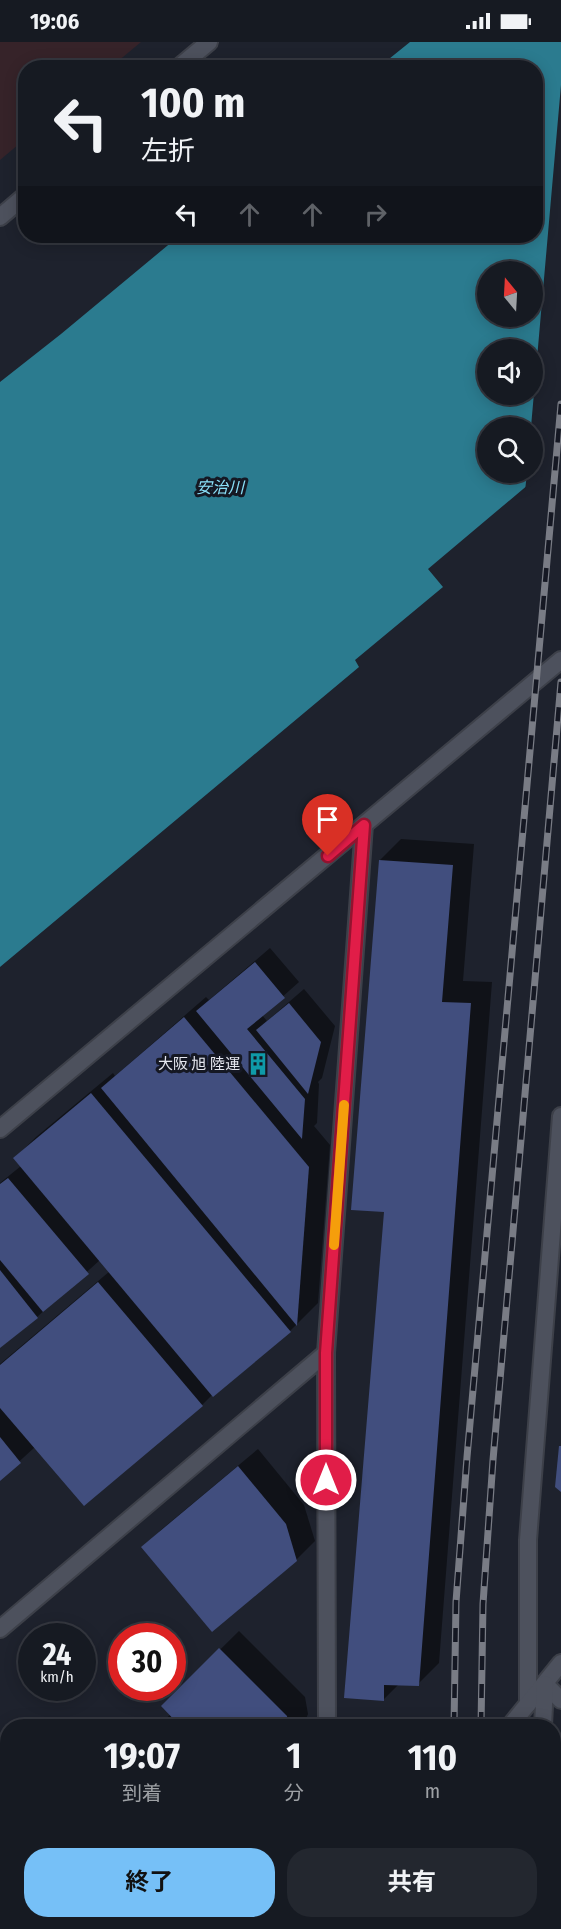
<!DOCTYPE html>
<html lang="ja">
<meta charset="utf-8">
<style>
:root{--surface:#161a22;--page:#23272f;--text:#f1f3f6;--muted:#9ea1a5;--line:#353840;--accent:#76c0f7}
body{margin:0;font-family:"Fira Sans Condensed","Noto Sans JP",sans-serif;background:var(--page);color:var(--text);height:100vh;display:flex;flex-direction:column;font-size:22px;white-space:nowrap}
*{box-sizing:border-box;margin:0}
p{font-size:20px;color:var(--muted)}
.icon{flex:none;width:33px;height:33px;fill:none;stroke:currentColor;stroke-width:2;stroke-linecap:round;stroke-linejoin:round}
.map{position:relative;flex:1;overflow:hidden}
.panel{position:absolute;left:0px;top:1677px;width:561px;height:210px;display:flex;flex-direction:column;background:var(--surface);border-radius:24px 24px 0 0;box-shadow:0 3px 15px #0003,0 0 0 2px var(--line)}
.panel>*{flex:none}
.banner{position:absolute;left:18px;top:18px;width:525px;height:183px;border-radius:24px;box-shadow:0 3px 15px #0003,0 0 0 2px var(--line);background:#161a22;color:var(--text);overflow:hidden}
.needle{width:39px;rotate:342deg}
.controls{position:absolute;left:477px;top:219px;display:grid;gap:12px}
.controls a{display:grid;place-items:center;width:66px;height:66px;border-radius:50%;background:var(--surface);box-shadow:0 3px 15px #0003,0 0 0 2px var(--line);font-size:30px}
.speed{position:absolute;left:18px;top:1581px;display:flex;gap:12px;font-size:30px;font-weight:700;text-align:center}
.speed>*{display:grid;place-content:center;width:78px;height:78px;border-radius:50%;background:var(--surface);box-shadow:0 3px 15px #0003,0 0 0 2px var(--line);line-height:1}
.speed small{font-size:15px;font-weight:400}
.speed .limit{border:9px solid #d22;background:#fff;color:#111}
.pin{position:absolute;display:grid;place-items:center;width:51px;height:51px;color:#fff;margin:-62px -26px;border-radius:50% 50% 50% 0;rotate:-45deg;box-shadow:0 0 6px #0007}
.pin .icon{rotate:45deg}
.me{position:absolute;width:66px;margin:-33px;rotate:0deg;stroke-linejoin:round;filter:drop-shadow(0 0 4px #0008)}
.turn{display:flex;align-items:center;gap:21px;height:126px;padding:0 24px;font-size:27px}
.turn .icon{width:78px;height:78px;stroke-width:2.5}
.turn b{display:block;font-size:42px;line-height:51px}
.lanes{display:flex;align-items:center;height:57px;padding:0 24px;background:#0003;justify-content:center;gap:30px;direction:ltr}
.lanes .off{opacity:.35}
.eta{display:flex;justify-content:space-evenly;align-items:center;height:102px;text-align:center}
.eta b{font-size:36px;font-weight:700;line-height:42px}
.action{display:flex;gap:12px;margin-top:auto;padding:12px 24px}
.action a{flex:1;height:69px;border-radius:24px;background:var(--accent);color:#111;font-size:24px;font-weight:700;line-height:69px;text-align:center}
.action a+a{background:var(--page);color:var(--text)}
.status{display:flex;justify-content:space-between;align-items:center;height:42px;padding:0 30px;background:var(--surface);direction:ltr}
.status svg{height:16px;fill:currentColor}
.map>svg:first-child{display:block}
.commercial{fill:#362329}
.water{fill:#2b7b8f;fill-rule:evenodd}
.pier{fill:#1e222d}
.shadow{fill:#0007}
.building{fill:#414e7e}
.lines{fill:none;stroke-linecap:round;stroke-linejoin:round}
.minor-casing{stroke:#3d4049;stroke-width:20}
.tertiary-casing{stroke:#3d4049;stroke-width:20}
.minor{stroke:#4d515d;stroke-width:16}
.tertiary{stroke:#4d515d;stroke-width:16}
.rail-casing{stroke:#797c85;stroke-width:7}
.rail{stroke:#151823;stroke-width:4.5;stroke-dasharray:14;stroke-linecap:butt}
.route-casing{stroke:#92132f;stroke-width:15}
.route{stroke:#e11d48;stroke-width:10}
.slow{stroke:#f59e0b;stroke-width:10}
.labels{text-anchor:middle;stroke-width:6;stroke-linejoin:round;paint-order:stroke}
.poi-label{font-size:15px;fill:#e5e7ef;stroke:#151823;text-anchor:end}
.water-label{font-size:16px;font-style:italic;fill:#8be1f9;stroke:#151823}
</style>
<div class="status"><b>19:06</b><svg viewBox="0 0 49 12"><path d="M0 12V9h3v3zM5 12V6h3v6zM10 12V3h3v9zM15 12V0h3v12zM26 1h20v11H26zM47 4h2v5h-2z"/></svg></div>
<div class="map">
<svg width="561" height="1887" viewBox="0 0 561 1887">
<rect width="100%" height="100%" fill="#1e222d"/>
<path class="commercial" d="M 0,0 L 141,0 L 111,25 L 26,26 L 25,97 L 0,118 Z"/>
<path class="water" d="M 410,0 L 561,0 L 561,415 L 428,527 L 443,545 L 355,618 L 359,625 L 0,925 L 0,340 L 61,292 L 179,194 L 536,194 L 536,26 L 379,25 ZM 488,230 L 532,230 L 532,274 L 488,274 ZM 488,308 L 532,308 L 532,352 L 488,352 ZM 488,386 L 532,386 L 532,430 L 488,430 Z"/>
<path class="pier" d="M 561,43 L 561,419 L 525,449 L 527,431 L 532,430 L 532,386 L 531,385 Z"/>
<g class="shadow">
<path d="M 401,797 L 474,802 L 463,939 L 492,940 L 439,1621 L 418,1642 L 399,1642 L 384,1657 L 385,1169 L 380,818 Z"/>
<path d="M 270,906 L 299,940 L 262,973 L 267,979 L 304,947 L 335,984 L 322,1036 L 318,1040 L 319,1042 L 317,1081 L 314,1084 L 330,1103 L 318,1261 L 290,1289 L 213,1352 L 202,1363 L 35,1405 L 0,1437 L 0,1322 L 110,1229 L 100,1218 L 37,1275 L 0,1304 L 0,1141 L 21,1124 L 15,1116 L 36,1095 L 113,1031 L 115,1034 L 206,955 L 209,958 Z"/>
<path d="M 258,1407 L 304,1463 L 315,1499 L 296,1518 L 143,1506 L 162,1487 Z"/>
<path d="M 239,1589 L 305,1655 L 308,1672 L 303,1684 L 158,1684 L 171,1672 L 163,1664 Z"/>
<path d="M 8,1818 L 8,1880 L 225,1880 L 216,1887 L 11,1887 L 0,1874 L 0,1824 Z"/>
</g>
<g class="building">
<path d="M 379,818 L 453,823 L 442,960 L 471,961 L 419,1644 L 384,1643 L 384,1659 L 344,1656 L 384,1170 L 351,1168 Z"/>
<path d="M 255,920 L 285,956 L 247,987 L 305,1057 L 302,1097 L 196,969 Z"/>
<path d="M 289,961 L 321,1000 L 308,1052 L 256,988 Z"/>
<path d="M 184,975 L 309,1125 L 297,1284 L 101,1046 Z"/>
<path d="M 91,1051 L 291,1290 L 213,1355 L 13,1116 Z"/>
<path d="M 8,1136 L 89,1232 L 43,1270 L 0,1218 L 0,1142 Z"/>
<path d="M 0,1228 L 38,1276 L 0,1306 Z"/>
<path d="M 98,1240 L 203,1364 L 84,1464 L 0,1366 L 0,1323 Z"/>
<path d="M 0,1395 L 21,1421 L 0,1439 Z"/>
<path d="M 559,1404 L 561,1404 L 561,1450 L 555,1445 Z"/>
<path d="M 238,1424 L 286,1482 L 297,1519 L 212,1590 L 141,1505 Z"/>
<path d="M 219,1606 L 287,1674 L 288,1684 L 180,1684 L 161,1664 Z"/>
<path d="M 8,1797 L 8,1815 L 0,1807 L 0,1804 Z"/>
<path d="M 3,1822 L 8,1827 L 8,1880 L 53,1880 L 60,1887 L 9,1887 L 0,1876 L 0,1824 Z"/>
<path d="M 66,1880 L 227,1880 L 218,1887 L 72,1887 Z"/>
</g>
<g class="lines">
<g class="minor-casing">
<g id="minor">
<path d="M 0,1087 L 561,618"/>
<path d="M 326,1311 L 364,783"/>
<path d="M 0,1587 L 326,1311 L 327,1684"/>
<path d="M 528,1662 L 528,1498 L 561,1074"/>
<path d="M 326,1880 L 326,1887"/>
</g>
</g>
<g class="tertiary-casing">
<g id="tertiary">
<path d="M 178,26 L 209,0"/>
<path d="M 0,175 L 26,153"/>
<path d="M 545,1642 L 561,1658"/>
<path d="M 510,1684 L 561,1621"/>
<path d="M 543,1684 L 545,1642"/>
<path d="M 350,1887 L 356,1880"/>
<path d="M 539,1887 L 539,1880"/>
</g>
</g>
<use href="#minor" class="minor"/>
<use href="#tertiary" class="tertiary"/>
<g class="rail-casing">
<g id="rail">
<path d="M 454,1684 L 456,1560 L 467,1415 L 561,362"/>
<path d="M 481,1684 L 483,1562 L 493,1418 L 561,640"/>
<path d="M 457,1880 L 457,1887"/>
<path d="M 483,1880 L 483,1887"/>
</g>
</g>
<use href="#rail" class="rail"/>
</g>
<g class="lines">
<g class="route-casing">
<path id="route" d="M 326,1438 L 326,1311 L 364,783 L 328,814"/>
</g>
<use href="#route" class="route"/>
<path class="slow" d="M 334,1203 L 344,1063"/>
</g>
<defs>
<g id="building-bare" transform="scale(1.8)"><path d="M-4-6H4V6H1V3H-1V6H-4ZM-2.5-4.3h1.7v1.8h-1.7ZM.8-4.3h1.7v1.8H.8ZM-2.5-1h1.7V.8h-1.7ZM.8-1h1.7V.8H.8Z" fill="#0f9aa8" stroke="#151823" stroke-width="2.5" paint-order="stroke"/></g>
</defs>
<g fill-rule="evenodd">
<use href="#building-bare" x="258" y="1022"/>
</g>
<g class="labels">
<g class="poi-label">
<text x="240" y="1027">大阪 旭 陸運</text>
</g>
<g class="water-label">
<text x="220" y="451">安治川</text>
</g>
</g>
</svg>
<div class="controls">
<a><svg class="needle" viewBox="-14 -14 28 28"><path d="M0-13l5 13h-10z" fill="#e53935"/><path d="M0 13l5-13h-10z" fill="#9ea1a5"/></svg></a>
<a><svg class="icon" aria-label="sound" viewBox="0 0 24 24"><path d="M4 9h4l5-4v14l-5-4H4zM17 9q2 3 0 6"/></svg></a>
<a><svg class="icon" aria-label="search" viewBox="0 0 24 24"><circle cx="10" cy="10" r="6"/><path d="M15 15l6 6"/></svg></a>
</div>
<div class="speed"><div>24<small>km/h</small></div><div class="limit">30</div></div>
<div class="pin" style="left:328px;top:814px;background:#d93025"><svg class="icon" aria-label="arrive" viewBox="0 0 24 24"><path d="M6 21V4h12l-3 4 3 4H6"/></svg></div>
<svg class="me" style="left:326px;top:1438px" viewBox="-20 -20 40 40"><circle r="17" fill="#e11d48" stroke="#fff" stroke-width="3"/><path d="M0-11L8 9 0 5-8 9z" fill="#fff"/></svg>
<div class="banner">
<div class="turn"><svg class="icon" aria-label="left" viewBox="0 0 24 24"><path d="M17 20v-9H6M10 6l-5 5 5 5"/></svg><div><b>100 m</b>左折</div></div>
<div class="lanes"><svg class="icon" aria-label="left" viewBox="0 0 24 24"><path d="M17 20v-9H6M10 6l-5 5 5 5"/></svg><svg class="icon off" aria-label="ahead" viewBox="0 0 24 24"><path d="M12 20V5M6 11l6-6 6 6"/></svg><svg class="icon off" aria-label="ahead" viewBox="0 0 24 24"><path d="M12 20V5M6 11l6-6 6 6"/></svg><svg class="icon off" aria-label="right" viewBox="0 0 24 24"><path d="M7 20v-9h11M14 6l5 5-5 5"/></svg></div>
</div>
<section class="panel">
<div class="eta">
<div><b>19:07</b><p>到着</p></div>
<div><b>1</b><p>分</p></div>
<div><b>110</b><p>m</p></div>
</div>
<div class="action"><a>終了</a><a>共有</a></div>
</section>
</div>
